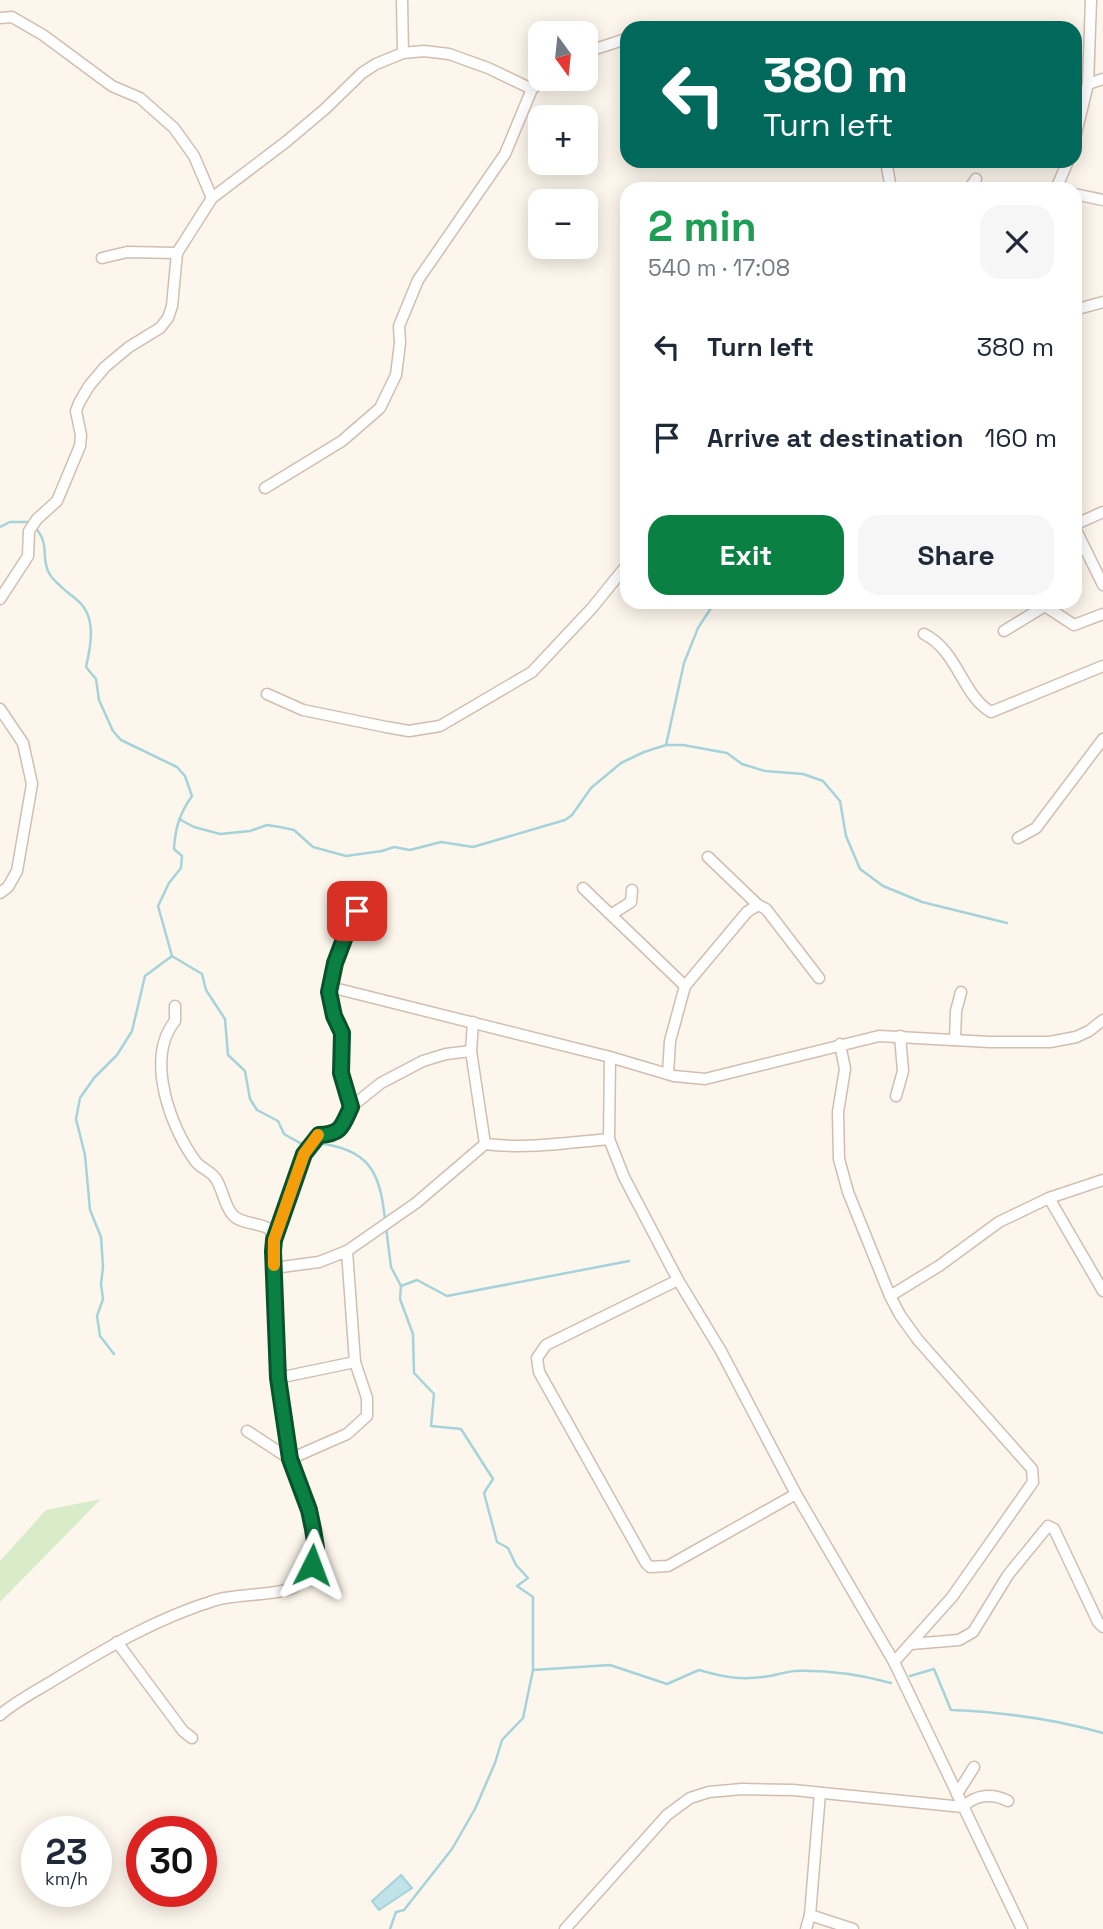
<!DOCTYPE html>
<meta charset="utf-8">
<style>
:root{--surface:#fff;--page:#f6f6f7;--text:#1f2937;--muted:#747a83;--accent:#0b8043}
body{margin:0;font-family:"Space Grotesk",sans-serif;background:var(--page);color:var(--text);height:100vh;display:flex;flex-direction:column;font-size:26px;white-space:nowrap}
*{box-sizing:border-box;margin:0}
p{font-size:23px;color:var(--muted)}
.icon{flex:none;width:38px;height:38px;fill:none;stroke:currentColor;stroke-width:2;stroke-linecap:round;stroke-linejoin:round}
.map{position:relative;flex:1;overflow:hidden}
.drawer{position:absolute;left:620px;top:182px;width:462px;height:427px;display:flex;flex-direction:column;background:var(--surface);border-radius:21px;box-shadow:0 4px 18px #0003}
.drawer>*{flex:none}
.hud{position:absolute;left:620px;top:21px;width:462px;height:147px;border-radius:21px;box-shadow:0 4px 18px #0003;background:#00695c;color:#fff;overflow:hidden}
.needle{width:46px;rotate:165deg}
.tools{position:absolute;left:528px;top:21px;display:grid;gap:14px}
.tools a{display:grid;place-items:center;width:70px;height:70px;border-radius:14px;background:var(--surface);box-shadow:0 4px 18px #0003;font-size:35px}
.speed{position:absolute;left:21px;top:1816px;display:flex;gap:14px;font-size:35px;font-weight:700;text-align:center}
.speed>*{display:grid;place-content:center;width:91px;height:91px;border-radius:50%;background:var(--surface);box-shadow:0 4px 18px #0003;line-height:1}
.speed small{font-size:18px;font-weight:400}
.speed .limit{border:10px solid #d22;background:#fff;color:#111}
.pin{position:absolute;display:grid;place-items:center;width:60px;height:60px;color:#fff;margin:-30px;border-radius:14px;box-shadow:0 4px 10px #0006}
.me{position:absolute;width:77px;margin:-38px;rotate:3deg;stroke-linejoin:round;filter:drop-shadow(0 0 5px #0008)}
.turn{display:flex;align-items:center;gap:24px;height:147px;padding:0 28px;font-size:32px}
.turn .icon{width:91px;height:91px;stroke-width:2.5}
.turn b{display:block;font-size:49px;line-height:60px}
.round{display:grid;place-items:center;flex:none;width:74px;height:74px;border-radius:21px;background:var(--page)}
.overview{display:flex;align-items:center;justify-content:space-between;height:119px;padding:0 28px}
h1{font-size:42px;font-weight:800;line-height:52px;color:#1e9e55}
.primary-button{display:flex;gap:14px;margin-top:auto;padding:14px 28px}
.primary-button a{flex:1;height:80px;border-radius:21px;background:var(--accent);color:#fff;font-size:28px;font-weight:800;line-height:80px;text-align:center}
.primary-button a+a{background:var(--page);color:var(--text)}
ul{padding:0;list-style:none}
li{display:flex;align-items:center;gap:21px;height:91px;padding:0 28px}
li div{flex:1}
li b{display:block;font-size:26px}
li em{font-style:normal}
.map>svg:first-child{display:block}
.green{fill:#d8ecc9}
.water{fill:#bfe3e8;stroke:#a5d3da;stroke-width:2}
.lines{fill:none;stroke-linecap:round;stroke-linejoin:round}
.stream{stroke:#a5d3da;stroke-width:2.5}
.minor-casing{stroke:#d1beb0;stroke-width:13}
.minor{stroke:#fff;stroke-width:10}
.route-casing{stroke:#07532c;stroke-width:18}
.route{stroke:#0b8043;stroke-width:12}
.slow{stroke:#f59e0b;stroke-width:12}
</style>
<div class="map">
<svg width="1103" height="1929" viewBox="0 0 1103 1929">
<rect width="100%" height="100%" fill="#fdf6ec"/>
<path class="green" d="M 101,1499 L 0,1602 L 0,1561 L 46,1510 Z"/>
<path class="water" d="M 401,1875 L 412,1888 L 379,1910 L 372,1901 Z"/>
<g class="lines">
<g class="stream">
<path d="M 0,527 L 10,522 L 31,522"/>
<path d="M 35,527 C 51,546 40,556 49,573 C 55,584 68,592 77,600 C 97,616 91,646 86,667 L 96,679 L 99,700 L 113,731 L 121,740 L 177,767 L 185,776 L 192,796 C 180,813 175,828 174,849 L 182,856 L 181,868 L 169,883 L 158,906 L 172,956 L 145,976 L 132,1031 L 117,1055 L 94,1078 L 80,1098 L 76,1119 L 85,1155 L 90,1210 L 101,1237 L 103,1267 L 101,1284 L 103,1299 L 97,1316 L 100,1336 L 114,1354"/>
<path d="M 666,745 L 684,663 L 698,628 L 715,602"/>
<path d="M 179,819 L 194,827 L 220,834 L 250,831 L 267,825 L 280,827 L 294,830 L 313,847 L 346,856 L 382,851 L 394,847 L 410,850 L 441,842 L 473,847 L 565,820 L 572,815 L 591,788 L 621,763 L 644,752 L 666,745 L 683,745 L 727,753 L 742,764 L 765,771 L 803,774 L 823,781 L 840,801 L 846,836 L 860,869 L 883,886 L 922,902 L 1007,923"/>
<path d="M 172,956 L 202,974 L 206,990 L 225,1019 L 228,1055 L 245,1071 L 250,1099 L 257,1110 L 278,1121 L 284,1134 L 300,1143 L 307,1143"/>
<path d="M 317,1143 C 369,1149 380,1171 385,1220"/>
<path d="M 386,1227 L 391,1267 L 401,1286 L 400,1299 L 413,1334 L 414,1373 L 434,1394 L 431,1426 L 461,1429 L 493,1479 L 484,1493 L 497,1542 L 508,1548 L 516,1565 L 528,1578 L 517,1586 L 533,1597 L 533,1670 L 523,1718 L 502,1740 L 495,1763 L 475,1809 L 452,1849 L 404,1910 L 396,1912 L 390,1929"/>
<path d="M 401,1286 L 417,1280 L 447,1296 L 629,1261"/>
<path d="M 533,1670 L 610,1665 L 667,1684 L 699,1670 C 723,1677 739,1680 763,1677 C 774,1676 784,1672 795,1671 C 826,1670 861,1675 891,1683"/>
<path d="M 910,1676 L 934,1669 L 951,1710 C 1001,1712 1054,1719 1103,1733"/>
</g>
<g class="minor-casing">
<g id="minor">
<path d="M 402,0 L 403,53"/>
<path d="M 0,18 L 12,17 L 43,35 L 112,86 L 140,98 L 174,128 L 194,156 L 212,198"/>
<path d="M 586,52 L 626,39"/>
<path d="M 1088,84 L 1103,79"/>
<path d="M 1074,142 L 1088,84 L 1091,0"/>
<path d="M 886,161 L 891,189"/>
<path d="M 969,189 L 976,179"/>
<path d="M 1056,189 L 1068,161"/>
<path d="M 1074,194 L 1103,200"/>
<path d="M 102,258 L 127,252 L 177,253"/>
<path d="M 1074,310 L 1103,302"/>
<path d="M 265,488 L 342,441 L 380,408 L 396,375 L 400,343 L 399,326 L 418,280 L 505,154 L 532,89 L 544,79"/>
<path d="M 1074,525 L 1103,512"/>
<path d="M 1074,526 L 1103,585"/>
<path d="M 0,599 L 28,556 L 29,531 L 37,519 L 57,501 L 80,446 L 81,435 L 76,411 L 79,403 L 89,386 L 105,367 L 129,347 L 160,328 L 168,318 L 172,306 L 177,253 L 212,198 L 287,141 L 325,109 L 362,73 L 376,64 L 403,53 L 424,51 L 449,54 L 488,68 L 532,89"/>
<path d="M 1004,631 L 1045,606 L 1074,625 L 1103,614"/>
<path d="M 924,634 C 958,651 962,695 991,712 L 1103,666"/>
<path d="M 267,694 L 303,710 L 386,727 L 409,731 L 440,726 L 532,672 L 592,608 L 626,566"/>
<path d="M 0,709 L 23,743 L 32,784 L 17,871 L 8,887 L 0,893"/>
<path d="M 1018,838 L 1036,828 L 1103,739"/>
<path d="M 708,857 L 758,905 L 766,909 L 819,978"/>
<path d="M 583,888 L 685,986"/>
<path d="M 612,914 L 631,902 L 632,890"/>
<path d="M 330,987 L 610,1057 L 609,1139 L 624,1177 L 678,1280 L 721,1351 L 796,1494 L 894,1662 L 1022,1929"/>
<path d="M 175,1006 L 175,1021 C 145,1058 170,1127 196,1162 C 202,1169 211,1171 216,1179 C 223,1190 224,1204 232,1214 C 240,1225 261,1222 271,1230 L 274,1268"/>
<path d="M 473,1022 L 471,1051 L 485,1144 C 527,1149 567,1143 609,1139"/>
<path d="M 955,1040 L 956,1011 L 961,992"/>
<path d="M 840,1044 L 845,1069 L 838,1112 L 839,1159 L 848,1192 L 890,1296 L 939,1266 L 999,1222 L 1049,1198 L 1103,1180"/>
<path d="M 610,1057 L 674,1076 L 705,1079 L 879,1036 L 990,1042 L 1050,1042 L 1076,1037 L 1089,1031 L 1103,1020"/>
<path d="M 668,1074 L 670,1041 L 685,986 L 747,912 L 758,905"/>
<path d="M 896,1096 L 903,1071 L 900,1036"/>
<path d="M 351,1107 L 341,1073 L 342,1033 L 334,1016 L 329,992 L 336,963 L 349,926 L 357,911"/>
<path d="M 1049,1198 L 1103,1291"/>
<path d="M 274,1239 L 304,1154 L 319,1135 L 332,1134 L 339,1131 L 351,1107 L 381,1083 L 423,1061 L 446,1054 L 471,1051"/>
<path d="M 347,1251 L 416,1203 L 485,1144"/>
<path d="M 678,1280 L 546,1345 L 537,1358 L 539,1372 L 646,1563 L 650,1567 L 668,1566 L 796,1494"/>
<path d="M 890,1296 L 900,1315 L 918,1340 L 1032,1469 L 1033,1482 L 952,1597 L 894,1662"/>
<path d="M 278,1378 L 355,1362"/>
<path d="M 117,1642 L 183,1731 L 192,1738"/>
<path d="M 911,1644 L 959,1640 L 973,1632 L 1008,1575 L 1048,1526 L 1054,1529 L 1098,1622 L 1103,1627"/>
<path d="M 0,1715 C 16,1701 36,1691 54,1680 C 106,1648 157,1618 216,1600 C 236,1594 281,1595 294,1587 C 307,1579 316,1560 315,1545 C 314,1514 297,1488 290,1459 C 275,1398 274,1330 274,1268 L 319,1262 L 347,1251 L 355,1362 L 367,1398 L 367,1416 L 347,1434 L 290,1459 L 247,1431"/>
<path d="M 957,1794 L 974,1767"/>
<path d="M 810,1915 L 853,1929"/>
<path d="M 565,1929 L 667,1815 L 690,1798 L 709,1792 L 742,1789 L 793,1790 L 963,1807 C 976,1794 993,1793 1008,1801"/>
<path d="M 806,1929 L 810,1915 L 820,1793"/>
</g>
</g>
<use href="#minor" class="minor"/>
</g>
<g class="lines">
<g class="route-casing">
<path id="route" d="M 312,1565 L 316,1548 L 313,1529 L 309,1510 L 290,1459 L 278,1378 L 273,1251 L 274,1240 L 304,1154 L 319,1135 C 342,1134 342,1126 351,1107 L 341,1073 L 342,1033 L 334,1016 L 329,992 L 335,963 L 349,926 L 357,911"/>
</g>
<use href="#route" class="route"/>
<path class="slow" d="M 274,1265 L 274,1240 L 304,1154 L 318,1135"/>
</g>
</svg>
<div class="tools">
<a><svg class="needle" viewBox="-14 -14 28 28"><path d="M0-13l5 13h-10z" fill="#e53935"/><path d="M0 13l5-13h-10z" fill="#747a83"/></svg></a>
<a>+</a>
<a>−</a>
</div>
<div class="speed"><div>23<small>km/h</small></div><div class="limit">30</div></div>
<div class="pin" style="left:357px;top:911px;background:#d93025"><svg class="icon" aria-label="arrive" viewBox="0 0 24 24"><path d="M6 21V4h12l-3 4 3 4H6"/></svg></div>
<svg class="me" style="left:312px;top:1565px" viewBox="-20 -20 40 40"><path d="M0-17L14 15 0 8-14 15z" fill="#0b8043" stroke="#fff" stroke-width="4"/></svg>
<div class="hud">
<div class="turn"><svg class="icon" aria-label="left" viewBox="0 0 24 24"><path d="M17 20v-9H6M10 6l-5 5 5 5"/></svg><div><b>380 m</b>Turn left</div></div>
</div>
<section class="drawer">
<div class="overview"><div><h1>2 min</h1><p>540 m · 17:08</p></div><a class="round"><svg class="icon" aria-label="close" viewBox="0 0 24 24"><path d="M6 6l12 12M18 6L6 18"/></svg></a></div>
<ul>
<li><svg class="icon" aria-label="left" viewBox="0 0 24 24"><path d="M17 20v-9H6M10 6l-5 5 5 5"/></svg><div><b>Turn left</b></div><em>380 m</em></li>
<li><svg class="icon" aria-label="arrive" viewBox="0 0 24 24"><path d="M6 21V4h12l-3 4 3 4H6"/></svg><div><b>Arrive at destination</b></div><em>160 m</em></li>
</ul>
<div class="primary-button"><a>Exit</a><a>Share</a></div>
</section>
</div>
